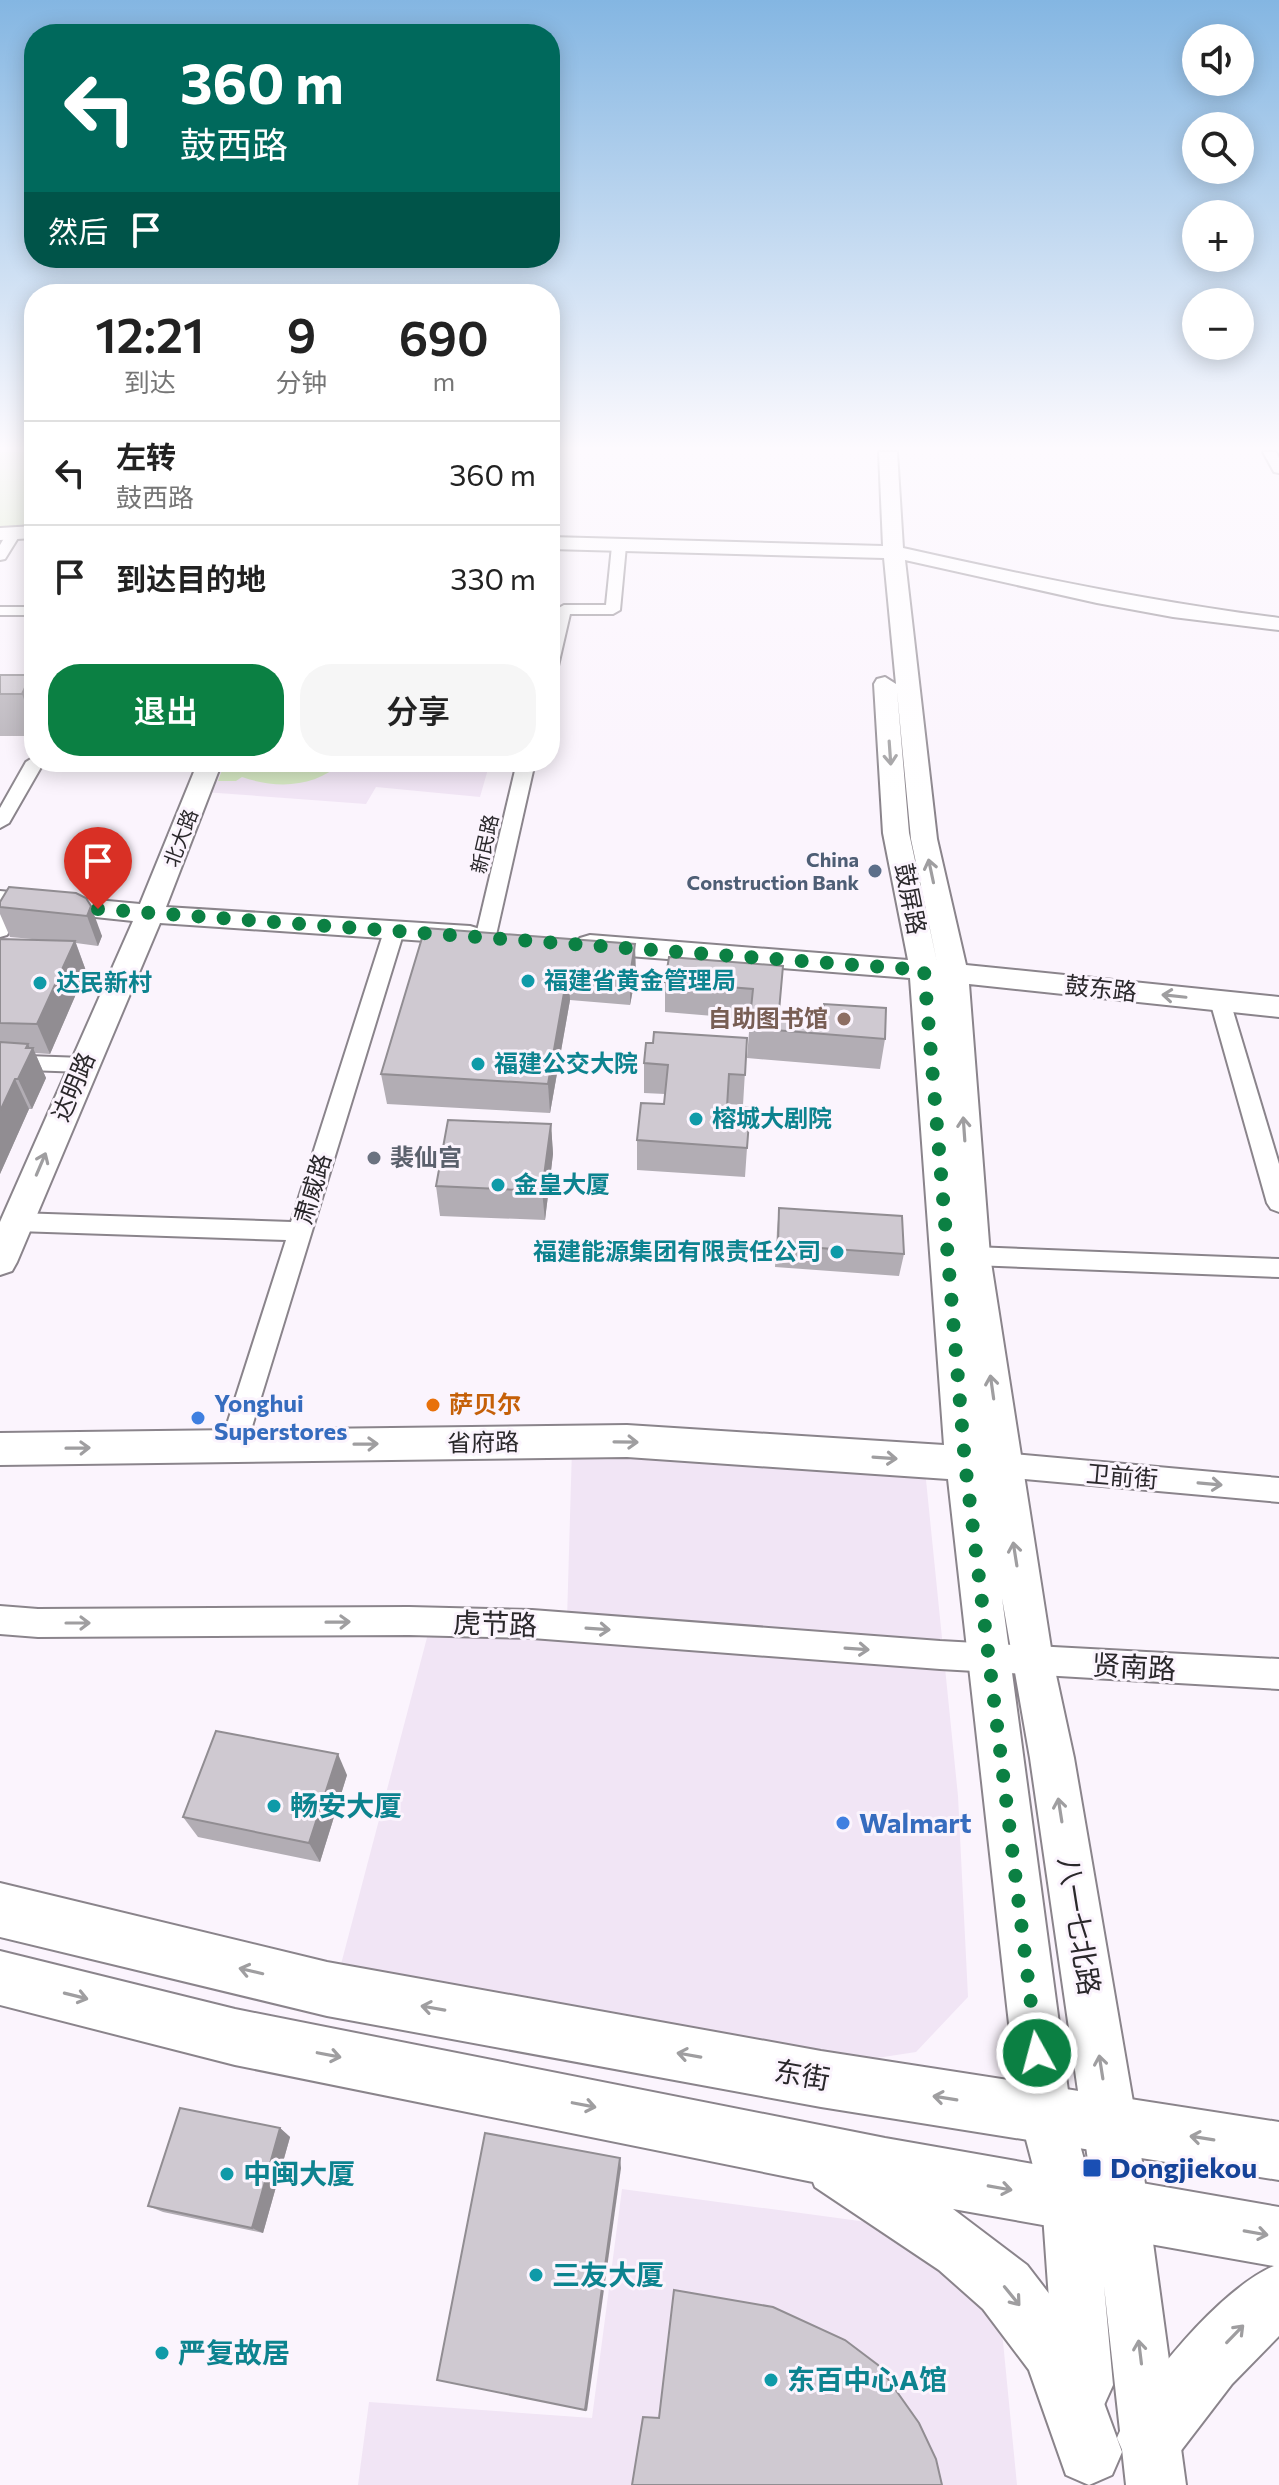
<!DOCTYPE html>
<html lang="zh">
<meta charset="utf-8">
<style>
:root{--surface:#fff;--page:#f6f6f6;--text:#222;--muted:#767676;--line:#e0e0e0;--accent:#0b8043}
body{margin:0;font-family:Commissioner,"Noto Sans SC",sans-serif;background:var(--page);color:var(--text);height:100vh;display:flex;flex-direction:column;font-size:30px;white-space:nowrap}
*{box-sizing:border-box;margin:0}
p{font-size:26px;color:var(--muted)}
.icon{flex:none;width:44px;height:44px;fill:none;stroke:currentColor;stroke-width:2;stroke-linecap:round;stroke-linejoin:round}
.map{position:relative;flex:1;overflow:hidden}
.side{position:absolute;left:24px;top:284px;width:536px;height:488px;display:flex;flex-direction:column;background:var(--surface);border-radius:32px;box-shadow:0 4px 20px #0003}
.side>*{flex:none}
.banner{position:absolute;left:24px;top:24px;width:536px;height:244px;border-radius:32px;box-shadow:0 4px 20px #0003;background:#00695c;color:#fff;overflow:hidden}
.fabs{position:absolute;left:1182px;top:24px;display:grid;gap:16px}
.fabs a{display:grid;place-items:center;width:72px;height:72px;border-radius:50%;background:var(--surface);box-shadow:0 4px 20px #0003;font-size:40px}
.pin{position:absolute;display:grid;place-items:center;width:68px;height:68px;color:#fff;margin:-82px -34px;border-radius:50% 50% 50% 0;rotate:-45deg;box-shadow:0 0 8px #0007}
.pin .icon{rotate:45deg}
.me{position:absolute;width:88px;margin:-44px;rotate:353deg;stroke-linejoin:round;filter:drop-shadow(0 0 6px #0008)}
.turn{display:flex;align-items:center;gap:28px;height:168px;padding:0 24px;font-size:36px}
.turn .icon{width:104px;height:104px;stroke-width:2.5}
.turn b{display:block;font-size:56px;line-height:68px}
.then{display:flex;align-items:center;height:76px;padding:0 24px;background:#0003;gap:16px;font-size:30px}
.eta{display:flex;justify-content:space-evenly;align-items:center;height:136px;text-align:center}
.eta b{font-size:48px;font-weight:600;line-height:56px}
.action{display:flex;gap:16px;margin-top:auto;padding:16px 24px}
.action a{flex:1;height:92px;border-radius:32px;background:var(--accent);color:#fff;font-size:32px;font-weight:600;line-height:92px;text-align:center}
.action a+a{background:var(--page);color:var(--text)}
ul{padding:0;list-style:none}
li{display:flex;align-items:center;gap:24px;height:104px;padding:0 24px;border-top:2px solid var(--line)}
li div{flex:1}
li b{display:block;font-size:30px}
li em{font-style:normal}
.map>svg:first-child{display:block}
.built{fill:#f1e5f5}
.green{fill:#d4e8c0}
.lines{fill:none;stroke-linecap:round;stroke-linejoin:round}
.street-casing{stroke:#8a848b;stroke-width:4}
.secondary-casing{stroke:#8a848b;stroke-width:4}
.primary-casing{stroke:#8a848b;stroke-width:4}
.street{fill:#fff;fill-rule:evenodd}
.secondary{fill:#fff;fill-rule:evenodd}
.primary{fill:#fff;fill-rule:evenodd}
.wall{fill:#b2adb4}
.shaded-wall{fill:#918d92}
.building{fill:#cfc9d1;stroke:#918d92;stroke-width:2}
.oneway{stroke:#9f9ea0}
.route{stroke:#0b8043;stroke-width:14;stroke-dasharray:0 25.2}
.service-dot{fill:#5c6f8a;stroke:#fbf4fd;stroke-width:3}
.culture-dot{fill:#0f9aa8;stroke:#fbf4fd;stroke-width:3}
.education-dot{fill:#8d6e63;stroke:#fbf4fd;stroke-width:3}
.worship-dot{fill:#6b7280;stroke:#fbf4fd;stroke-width:3}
.food-dot{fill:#e8710a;stroke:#fbf4fd;stroke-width:3}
.shop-dot{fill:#3f7fe0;stroke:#fbf4fd;stroke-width:3}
.transit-dot{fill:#1a4fb4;stroke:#fbf4fd;stroke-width:3}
.labels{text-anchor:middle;stroke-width:6;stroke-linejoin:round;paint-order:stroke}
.far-street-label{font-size:20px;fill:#2a282b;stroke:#fbf4fd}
.far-service-label{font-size:20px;font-weight:bold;fill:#4e5e75;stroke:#fbf4fd;text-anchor:end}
.street-label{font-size:24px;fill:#2a282b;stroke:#fbf4fd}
.culture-label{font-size:24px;font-weight:bold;fill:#0d838f;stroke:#fbf4fd;text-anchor:start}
.education-label{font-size:24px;font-weight:bold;fill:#785e54;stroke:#fbf4fd;text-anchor:end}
.worship-label{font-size:24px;font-weight:bold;fill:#5b616d;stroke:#fbf4fd;text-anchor:start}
.shop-label{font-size:24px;font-weight:bold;fill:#366cbe;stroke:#fbf4fd;text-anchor:start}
.food-label{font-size:24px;font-weight:bold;fill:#c56008;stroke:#fbf4fd;text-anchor:start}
.near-street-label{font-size:28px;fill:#2a282b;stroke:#fbf4fd}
.near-culture-label{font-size:28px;font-weight:bold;fill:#0d838f;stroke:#fbf4fd;text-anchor:start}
.near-shop-label{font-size:28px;font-weight:bold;fill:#366cbe;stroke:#fbf4fd;text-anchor:start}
.near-transit-label{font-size:28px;font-weight:bold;fill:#164399;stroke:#fbf4fd;text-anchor:start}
</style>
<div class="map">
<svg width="1279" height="2485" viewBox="0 0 1279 2485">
<rect width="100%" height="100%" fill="#fbf4fd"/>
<g class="built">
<path d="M 215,762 L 490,762 L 480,797 L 376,787 L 366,804 L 204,792 Z"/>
<path d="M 572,1448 L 925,1470 L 958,1796 L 968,1997 L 916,2052 L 831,2065 L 340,1968 L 429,1630 L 567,1620 Z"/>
<path d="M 622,2189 L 867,2222 L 922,2240 L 1001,2321 L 1017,2485 L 358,2485 L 369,2402 L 592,2418 Z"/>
</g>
<g class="green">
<path d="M 0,452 L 34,452 L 34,525 L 31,527 L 0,529 Z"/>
<path d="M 225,762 L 342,762 C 315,788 276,789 242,777 L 236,781 L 218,781 Z"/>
</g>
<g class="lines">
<g class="street-casing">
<g id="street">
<path d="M 1263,452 L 1276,452 L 1279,458 L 1279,473 L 1274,472 Z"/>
<path d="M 11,534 L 18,538 L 5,559 L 0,560 L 0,545 L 6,535 Z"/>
<path d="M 619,542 L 626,546 L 620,610 L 613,614 L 570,614 L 558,666 L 550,671 L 550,635 L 557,609 L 564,605 L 606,605 L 612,546 Z"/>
<rect x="0" y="607" width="34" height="8"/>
<path d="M 34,757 L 34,762 L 44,762 L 9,823 L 0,828 L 0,808 L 26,762 Z"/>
<path d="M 517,762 L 535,762 L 496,935 L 486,941 L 476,935 Z"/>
<path d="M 16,895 L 26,901 L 7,935 L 0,937 L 0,913 L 9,897 Z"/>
<path d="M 394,925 L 404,931 L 246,1446 L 243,1454 L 233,1458 L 223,1454 L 220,1446 L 286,1240 L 17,1231 L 9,1228 L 5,1222 L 9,1216 L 17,1213 L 291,1222 L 384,931 Z"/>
<path d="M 1220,994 L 1230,1001 L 1279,1164 L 1279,1212 L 1271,1209 L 1267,1203 L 1210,1001 Z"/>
<path d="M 0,1055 L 83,1058 L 91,1060 L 94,1065 L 91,1070 L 83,1072 L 0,1069 Z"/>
<path d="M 973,1247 L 1279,1259 L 1279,1277 L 973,1265 L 964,1263 L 961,1256 L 964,1249 Z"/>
<path d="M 992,1452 L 1279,1478 L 1279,1502 L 992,1476 L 982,1472 L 978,1464 L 982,1456 Z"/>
<path d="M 0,1606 L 38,1609 L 409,1607 L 532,1610 L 940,1641 L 1279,1659 L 1279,1689 L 940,1669 L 532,1638 L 409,1635 L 38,1637 L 0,1634 Z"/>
</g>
</g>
<g class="secondary-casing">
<g id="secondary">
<path d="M 879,452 L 897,452 L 903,548 C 1028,576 1152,602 1279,618 L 1279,630 L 1173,617 L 1097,603 L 905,560 L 937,839 L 966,965 L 1279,997 L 1279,1017 L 969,984 L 990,1256 L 1053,1661 L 1074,1758 L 1137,2125 L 1186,2485 L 1126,2485 L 1104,2286 L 1113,2385 L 1104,2405 L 1084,2414 L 1064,2405 L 1055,2385 L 1042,2200 L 1019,2113 L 948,1479 L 627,1457 L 0,1465 L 0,1433 L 627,1425 L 944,1445 L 910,978 L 590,953 L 580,950 L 576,944 L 580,938 L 590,935 L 908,960 L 883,833 L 874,684 L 877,679 L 885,677 L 896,684 L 884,558 L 550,549 L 550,537 L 883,546 ZM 897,691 L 911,839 L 937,962 L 909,833 ZM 1002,1598 L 1030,1758 L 1092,2188 L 1071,2113 Z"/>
<path d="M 34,526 L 34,538 L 0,540 L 0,528 Z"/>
<path d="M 198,762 L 222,762 L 166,907 L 470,926 L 480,929 L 484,935 L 480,941 L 470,944 L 160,923 L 17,1262 L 12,1271 L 0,1275 L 0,1222 L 133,921 L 0,907 L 0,891 L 140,904 Z"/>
</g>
</g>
<g class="primary-casing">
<g id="primary">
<path d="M 0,1883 L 327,1962 L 821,2051 L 1279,2122 L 1279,2180 L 821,2107 L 327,2016 L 0,1937 Z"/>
<path d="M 0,1951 L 235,2009 L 885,2138 L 1279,2207 L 1279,2336 L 1232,2384 L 1173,2461 L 1150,2471 L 1127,2461 L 1117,2438 C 1139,2386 1221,2288 1274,2266 L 953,2209 L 1027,2265 L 1077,2330 L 1122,2452 L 1112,2475 L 1089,2485 L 1066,2475 L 1029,2370 L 983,2309 L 939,2270 L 815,2187 L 813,2182 L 235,2065 L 0,2005 Z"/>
</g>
</g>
<use href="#street" class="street"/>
<use href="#secondary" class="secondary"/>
<use href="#primary" class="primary"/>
</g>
<g class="wall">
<path d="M 0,675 L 34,683 L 34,736 L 0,736 Z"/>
<path d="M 76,893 L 102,936 L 98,946 L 76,943 L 86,971 L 50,1054 L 35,1053 L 46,1078 L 32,1109 L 29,1109 L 0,1174 L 0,939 L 43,940 L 10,937 L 0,914 L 0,902 Z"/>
<path d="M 425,928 L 636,974 L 630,1005 L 570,1000 L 550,1113 L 387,1104 L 381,1074 Z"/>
<path d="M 783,966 L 779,1011 L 822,1015 L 824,1004 L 885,1039 L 880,1069 L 747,1058 L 750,1019 L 665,1012 L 665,982 Z"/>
<path d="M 747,1038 L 743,1105 L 727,1104 L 727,1107 L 747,1148 L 745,1177 L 637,1170 L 637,1140 L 664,1104 L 665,1094 L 644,1093 L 644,1063 L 653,1043 Z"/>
<path d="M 551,1124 L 553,1154 L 545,1220 L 440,1216 L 436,1186 Z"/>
<path d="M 779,1208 L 904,1254 L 899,1276 L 775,1267 L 777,1230 Z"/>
<path d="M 347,1775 L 320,1862 L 198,1837 L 183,1817 Z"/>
<path d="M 280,2128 L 290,2137 L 263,2233 L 163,2212 L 148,2206 Z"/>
</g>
<g class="shaded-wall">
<path d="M 31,675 L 34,683 L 34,727 L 22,694 Z"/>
<path d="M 91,906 L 102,936 L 98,946 L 87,916 Z"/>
<path d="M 75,941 L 86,971 L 50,1054 L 37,1024 Z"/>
<path d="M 635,944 L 636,974 L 630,1005 L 630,975 Z"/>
<path d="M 568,970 L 570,1000 L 550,1113 L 548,1084 Z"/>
<path d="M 28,1044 L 31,1051 L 33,1048 L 46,1078 L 32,1109 L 18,1079 Z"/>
<path d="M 15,1079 L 29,1109 L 0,1174 L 0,1111 Z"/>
<path d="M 551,1124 L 553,1154 L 545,1220 L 542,1191 Z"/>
<path d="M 338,1754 L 347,1775 L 320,1862 L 309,1843 Z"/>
<path d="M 280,2128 L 290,2137 L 263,2233 L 252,2228 Z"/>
<path d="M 620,2158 L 621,2168 L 587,2411 L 585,2410 Z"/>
</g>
<g class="building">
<path d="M 0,675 L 31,675 L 22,694 L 0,694 Z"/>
<path d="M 9,887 L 76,893 L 86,898 L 91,906 L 87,916 L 0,907 L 0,902 Z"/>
<path d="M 425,928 L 635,944 L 630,975 L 568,970 L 548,1084 L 381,1074 Z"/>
<path d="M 0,939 L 75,941 L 37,1024 L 0,1023 Z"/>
<path d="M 669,957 L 783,966 L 779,1011 L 823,1015 L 824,1004 L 886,1008 L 885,1039 L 749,1028 L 753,989 L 665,982 Z"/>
<path d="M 654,1032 L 747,1038 L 745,1075 L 729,1074 L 727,1107 L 750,1108 L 747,1148 L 637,1140 L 641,1103 L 664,1104 L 668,1065 L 644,1063 L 646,1043 L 653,1043 Z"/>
<path d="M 0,1042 L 28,1044 L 26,1048 L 33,1048 L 18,1079 L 15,1079 L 0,1111 Z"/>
<path d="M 448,1120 L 551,1124 L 542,1191 L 436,1186 Z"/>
<path d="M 779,1208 L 902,1216 L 904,1254 L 778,1245 Z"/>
<path d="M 216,1731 L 338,1754 L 309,1843 L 183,1817 Z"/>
<path d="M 180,2108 L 280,2128 L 252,2228 L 148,2206 Z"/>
<path d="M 485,2133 L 620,2158 L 585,2410 L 437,2380 Z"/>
<path d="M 674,2290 L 773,2307 L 845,2340 L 878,2365 L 919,2423 L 936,2459 L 942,2485 L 632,2485 L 643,2417 L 659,2418 Z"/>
</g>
<defs><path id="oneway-shaft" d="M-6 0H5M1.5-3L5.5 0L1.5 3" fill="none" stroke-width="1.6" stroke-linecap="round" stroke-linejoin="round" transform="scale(2)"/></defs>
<g class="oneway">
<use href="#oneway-shaft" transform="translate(890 753) rotate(86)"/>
<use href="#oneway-shaft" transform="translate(931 871) rotate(-102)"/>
<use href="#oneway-shaft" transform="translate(1174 996) rotate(-174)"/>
<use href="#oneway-shaft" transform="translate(964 1129) rotate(-94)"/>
<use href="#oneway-shaft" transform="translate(41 1164) rotate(-67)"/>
<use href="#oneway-shaft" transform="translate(992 1387) rotate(-98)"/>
<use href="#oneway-shaft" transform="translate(626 1442) rotate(1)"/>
<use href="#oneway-shaft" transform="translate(366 1444) rotate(-1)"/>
<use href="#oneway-shaft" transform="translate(78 1448) rotate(-1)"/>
<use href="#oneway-shaft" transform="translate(885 1458) rotate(4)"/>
<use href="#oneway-shaft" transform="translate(1210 1484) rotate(5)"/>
<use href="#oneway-shaft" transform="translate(1015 1554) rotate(-99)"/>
<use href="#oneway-shaft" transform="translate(338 1622) rotate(-1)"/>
<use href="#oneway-shaft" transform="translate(78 1623)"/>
<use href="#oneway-shaft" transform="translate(598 1629) rotate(4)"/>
<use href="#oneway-shaft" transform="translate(857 1649) rotate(4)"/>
<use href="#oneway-shaft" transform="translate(1060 1810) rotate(-99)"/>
<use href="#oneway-shaft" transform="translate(251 1971) rotate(-167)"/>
<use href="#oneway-shaft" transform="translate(76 1996) rotate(14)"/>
<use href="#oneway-shaft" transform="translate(433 2008) rotate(-170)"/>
<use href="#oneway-shaft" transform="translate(329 2055) rotate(11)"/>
<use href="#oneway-shaft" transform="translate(689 2055) rotate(-170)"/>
<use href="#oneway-shaft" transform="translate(1101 2067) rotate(-99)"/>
<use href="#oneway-shaft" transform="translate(945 2098) rotate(-171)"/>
<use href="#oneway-shaft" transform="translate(584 2105) rotate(11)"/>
<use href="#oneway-shaft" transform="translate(1202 2138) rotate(-171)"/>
<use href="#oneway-shaft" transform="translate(1000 2188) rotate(10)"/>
<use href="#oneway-shaft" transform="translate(1256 2233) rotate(10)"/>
<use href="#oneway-shaft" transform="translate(1012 2296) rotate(51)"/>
<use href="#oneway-shaft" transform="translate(1235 2334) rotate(-46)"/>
<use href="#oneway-shaft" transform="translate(1140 2352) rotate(-97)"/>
</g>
<linearGradient id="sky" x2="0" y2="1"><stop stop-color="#84b6e2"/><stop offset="0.56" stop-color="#fdfafe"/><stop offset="1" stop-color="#fdfafe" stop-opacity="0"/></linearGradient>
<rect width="1279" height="800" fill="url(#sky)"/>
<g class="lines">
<path class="route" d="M 98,909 L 924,970 L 965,1463 L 1037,2053"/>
</g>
<circle class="service-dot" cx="875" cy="871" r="8"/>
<g class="culture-dot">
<circle cx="528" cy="981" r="8"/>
<circle cx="40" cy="983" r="8"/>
<circle cx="478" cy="1064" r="8"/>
<circle cx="696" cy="1119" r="8"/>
<circle cx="498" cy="1185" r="8"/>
<circle cx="837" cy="1252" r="8"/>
<circle cx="274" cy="1806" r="8"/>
<circle cx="227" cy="2174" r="8"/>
<circle cx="536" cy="2275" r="8"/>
<circle cx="162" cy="2353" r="8"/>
<circle cx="771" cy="2380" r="8"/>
</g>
<circle class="education-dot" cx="844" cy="1019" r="8"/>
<circle class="worship-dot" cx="374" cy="1158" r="8"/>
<circle class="food-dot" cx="433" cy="1405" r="8"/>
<g class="shop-dot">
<circle cx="198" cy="1418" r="8"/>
<circle cx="843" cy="1823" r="8"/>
</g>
<rect class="transit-dot" x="1082" y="2158" width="20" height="20" rx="4"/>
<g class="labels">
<g class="far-street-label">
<text transform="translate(181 838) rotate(-69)" y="7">北大路</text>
<text transform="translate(485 844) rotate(-77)" y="7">新民路</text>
</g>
<g class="far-service-label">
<text x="859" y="867">China<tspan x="859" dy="23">Construction Bank</tspan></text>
</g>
<g class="street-label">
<text transform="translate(910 899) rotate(79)" y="8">鼓屏路</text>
<text transform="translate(1101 989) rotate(6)" y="8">鼓东路</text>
<text transform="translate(74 1087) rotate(-67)" y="8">达明路</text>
<text transform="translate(313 1189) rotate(-73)" y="8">肃威路</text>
<text transform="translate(483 1443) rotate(-1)" y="8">省府路</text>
<text transform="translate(1122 1477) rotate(5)" y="8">卫前街</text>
</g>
<g class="culture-label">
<text x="544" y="989">福建省黄金管理局</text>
<text x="56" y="991">达民新村</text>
<text x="494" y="1072">福建公交大院</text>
<text x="712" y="1127">榕城大剧院</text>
<text x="514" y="1193">金皇大厦</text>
<text x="821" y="1260" text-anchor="end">福建能源集团有限责任公司</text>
</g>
<g class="education-label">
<text x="828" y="1027">自助图书馆</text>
</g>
<g class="worship-label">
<text x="390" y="1166">裴仙宫</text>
</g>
<g class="shop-label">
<text x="214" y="1412">Yonghui<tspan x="214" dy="28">Superstores</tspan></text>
</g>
<g class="food-label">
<text x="449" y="1413">萨贝尔</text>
</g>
<g class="near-street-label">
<text transform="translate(495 1624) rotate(2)" y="10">虎节路</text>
<text transform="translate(1134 1667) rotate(3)" y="10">贤南路</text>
<text transform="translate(1079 1926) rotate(81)" y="10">八一七北路</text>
<text transform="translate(802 2075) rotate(10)" y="10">东街</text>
</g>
<g class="near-culture-label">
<text x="290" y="1816">畅安大厦</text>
<text x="243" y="2184">中闽大厦</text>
<text x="552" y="2285">三友大厦</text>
<text x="178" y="2363">严复故居</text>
<text x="787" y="2390">东百中心A馆</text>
</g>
<g class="near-shop-label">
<text x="859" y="1833">Walmart</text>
</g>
<g class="near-transit-label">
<text x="1110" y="2178">Dongjiekou</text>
</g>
</g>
</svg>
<div class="fabs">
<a><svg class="icon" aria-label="sound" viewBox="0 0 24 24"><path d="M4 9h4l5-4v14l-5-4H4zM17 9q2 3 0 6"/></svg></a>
<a><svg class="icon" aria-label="search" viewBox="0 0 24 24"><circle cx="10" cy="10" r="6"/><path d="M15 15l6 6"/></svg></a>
<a>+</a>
<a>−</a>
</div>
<div class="pin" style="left:98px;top:909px;background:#d93025"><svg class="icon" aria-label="arrive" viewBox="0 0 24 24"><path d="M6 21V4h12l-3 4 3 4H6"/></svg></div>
<svg class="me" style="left:1037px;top:2053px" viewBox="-20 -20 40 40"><circle r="17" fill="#0b8043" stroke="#fff" stroke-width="3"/><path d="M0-11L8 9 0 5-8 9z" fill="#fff"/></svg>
<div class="banner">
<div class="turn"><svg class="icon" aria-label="left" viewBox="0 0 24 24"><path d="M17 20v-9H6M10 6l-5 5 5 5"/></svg><div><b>360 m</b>鼓西路</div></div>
<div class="then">然后<svg class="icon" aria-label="arrive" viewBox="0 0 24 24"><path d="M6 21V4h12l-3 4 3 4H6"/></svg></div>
</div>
<section class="side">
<div class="eta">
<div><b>12:21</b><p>到达</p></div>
<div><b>9</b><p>分钟</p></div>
<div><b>690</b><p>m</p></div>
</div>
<ul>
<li><svg class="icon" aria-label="left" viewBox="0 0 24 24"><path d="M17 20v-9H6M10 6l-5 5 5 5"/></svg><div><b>左转</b><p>鼓西路</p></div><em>360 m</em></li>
<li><svg class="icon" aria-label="arrive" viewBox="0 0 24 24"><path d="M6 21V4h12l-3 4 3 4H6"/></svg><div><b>到达目的地</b></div><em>330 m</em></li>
</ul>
<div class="action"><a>退出</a><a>分享</a></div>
</section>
</div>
